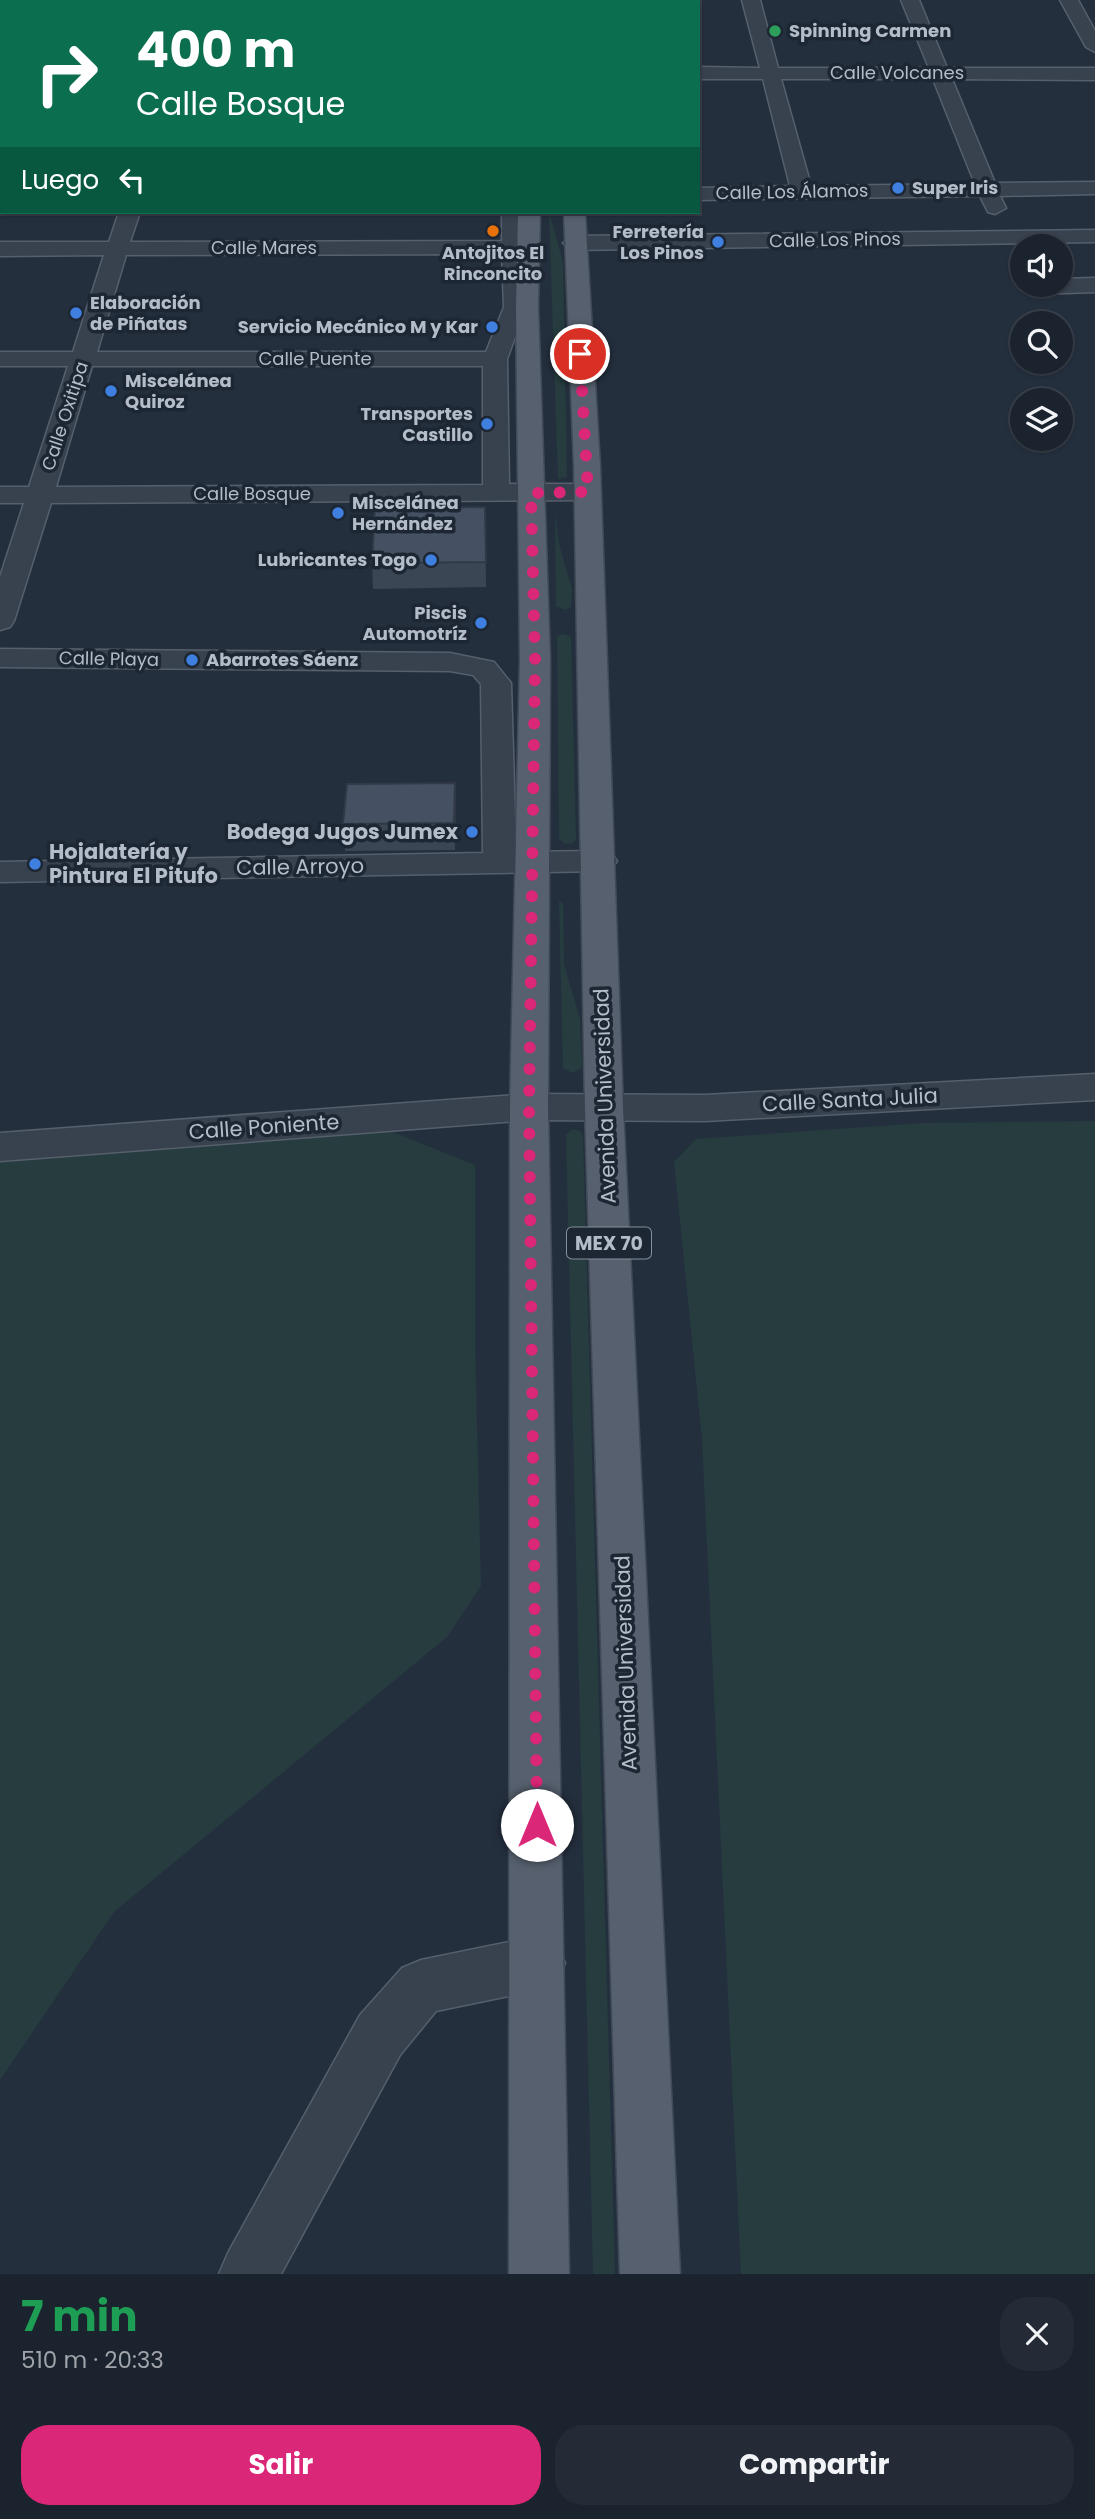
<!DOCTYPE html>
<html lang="es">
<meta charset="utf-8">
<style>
:root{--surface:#1b232e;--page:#242b36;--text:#f1f3f6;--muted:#a0a4aa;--line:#39404a;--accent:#db2777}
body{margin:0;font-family:Poppins,sans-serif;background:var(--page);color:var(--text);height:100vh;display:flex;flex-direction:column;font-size:26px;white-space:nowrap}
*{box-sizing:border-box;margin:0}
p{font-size:23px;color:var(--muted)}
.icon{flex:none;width:38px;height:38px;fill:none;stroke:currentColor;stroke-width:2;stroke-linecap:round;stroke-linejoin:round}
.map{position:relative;height:2274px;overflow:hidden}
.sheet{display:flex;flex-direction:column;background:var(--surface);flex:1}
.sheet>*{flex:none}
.hud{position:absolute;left:0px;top:0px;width:700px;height:214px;box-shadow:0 2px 5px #0004,0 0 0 2px var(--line);background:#0b6e4f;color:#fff;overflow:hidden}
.controls{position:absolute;left:1010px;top:234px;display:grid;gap:14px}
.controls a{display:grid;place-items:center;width:63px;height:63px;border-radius:50%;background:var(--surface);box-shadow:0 2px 5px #0004,0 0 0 2px var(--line);font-size:35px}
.pin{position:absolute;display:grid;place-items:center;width:60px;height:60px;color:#fff;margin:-30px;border:4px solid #fff;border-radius:50%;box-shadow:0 2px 7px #0007}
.me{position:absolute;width:77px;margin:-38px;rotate:0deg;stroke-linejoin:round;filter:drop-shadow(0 0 5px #0008)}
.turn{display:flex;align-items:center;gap:24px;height:147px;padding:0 21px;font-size:32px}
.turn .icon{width:91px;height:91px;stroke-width:2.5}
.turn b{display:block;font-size:49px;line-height:60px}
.then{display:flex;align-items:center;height:66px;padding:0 21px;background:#0003;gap:14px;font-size:26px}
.round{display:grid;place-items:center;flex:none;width:74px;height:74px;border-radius:28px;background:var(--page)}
.headline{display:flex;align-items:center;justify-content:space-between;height:119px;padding:0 21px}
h1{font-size:42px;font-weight:700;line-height:52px;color:#1e9e55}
.cta{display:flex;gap:14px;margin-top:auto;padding:14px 21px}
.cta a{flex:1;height:80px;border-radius:28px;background:var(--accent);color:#fff;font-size:28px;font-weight:700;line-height:80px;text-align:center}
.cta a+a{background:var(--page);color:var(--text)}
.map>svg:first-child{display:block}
.green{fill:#263c3f}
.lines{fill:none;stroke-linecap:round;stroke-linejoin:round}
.minor-casing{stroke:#565f6c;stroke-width:3}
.primary-casing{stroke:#414a57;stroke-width:3}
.minor{fill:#38414e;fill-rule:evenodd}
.primary{fill:#56606e;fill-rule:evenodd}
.wall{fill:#3b4654}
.shaded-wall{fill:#303945}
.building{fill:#455162;stroke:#303945;stroke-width:2}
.route{stroke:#db2777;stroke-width:12;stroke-dasharray:0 21.6}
.leisure-dot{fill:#2e9e5b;stroke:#1d2633;stroke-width:2.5}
.shop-dot{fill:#3f7fe0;stroke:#1d2633;stroke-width:2.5}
.food-dot{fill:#e8710a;stroke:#1d2633;stroke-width:2.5}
.labels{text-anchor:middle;stroke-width:7;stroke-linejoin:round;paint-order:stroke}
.far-poi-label{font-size:18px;font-weight:bold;fill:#b4bcc9;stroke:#1d2633;text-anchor:start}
.far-street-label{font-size:18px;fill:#b4bcc9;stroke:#1d2633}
.shield{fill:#1d2633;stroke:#878f9c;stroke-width:2}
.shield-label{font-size:19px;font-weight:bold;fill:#b4bcc9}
.poi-label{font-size:21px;font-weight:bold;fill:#b4bcc9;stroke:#1d2633;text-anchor:end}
.street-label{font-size:21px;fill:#b4bcc9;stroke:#1d2633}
</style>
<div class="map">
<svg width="1095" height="2274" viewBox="0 0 1095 2274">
<rect width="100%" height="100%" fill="#242f3e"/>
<g class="green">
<path d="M 549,212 L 563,262 L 567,477 L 558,479 Z"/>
<path d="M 555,513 L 559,544 L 572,589 L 571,607 L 565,610 L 556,606 Z"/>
<path d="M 563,634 L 571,637 L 576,839 L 573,843 L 565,844 L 559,839 L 557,636 Z"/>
<path d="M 559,901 L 563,904 L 564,965 L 580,1019 L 582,1068 L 573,1073 L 563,1068 Z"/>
<path d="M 1095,1121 L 1095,2274 L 741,2274 L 702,1439 L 674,1162 L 696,1139 L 923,1123 Z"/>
<path d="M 572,1129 L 579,1130 L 583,1135 L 615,2274 L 593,2274 L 566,1135 Z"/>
<path d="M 388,1130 L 475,1165 L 475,1343 L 481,1586 L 447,1637 L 114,1912 L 0,2080 L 0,1162 Z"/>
</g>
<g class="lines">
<g class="minor-casing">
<g id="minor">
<path d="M 209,0 L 227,0 L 208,2 Z"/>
<path d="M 742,0 L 760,0 L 778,68 L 929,68 L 901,0 L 919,0 L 947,68 L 1095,68 L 1095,80 L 952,79 L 995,183 L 1095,182 L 1095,194 L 1000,196 L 1006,208 L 995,214 L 988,212 L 980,196 L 698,200 L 698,188 L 790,186 L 763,79 L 698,79 L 698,67 L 760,68 ZM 781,79 L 933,79 L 975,184 L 811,186 Z"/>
<path d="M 1060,0 L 1078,0 L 1095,31 L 1095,52 L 1086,47 Z"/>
<rect x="0" y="41" width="2" height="11"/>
<rect x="0" y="166" width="2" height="12"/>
<path d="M 119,212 L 140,212 L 130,242 L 502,241 L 502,212 L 522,212 L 524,240 L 537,242 L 540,247 L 537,252 L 524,254 L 526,307 L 507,359 L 509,484 L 588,484 L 597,486 L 601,492 L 597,498 L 588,500 L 51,503 L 14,621 L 10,627 L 0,630 L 0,577 L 24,503 L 0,503 L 0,487 L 29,487 L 68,366 L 0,366 L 0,352 L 73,352 L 104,255 L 0,256 L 0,242 L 109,242 ZM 502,254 L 504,307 L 486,352 L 97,352 L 126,255 ZM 92,366 L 483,366 L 483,485 L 56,487 Z"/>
<path d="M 1095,230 L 1095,242 L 574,250 L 563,243 L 574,236 Z"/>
<path d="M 1095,278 L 1095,292 L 1037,294 L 1026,287 L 1060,285 L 1060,279 Z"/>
<path d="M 0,649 L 450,653 L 494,662 L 511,683 L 516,852 L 600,851 L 612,854 L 617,861 L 612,868 L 600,871 L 0,882 L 0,862 L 483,853 L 481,684 L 473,675 L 450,671 L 0,667 Z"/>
<path d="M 1095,1074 L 1095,1100 L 705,1121 L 529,1120 L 0,1161 L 0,1133 L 529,1094 L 705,1095 Z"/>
<path d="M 538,1936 L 557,1944 L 565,1963 L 557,1982 L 538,1990 L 436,2011 L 400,2055 L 281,2274 L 219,2274 L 228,2253 L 360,2015 L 402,1968 L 421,1960 Z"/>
</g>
</g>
<g class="primary-casing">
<g id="primary">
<rect x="529" y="0" width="18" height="2"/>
<rect x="563" y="0" width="18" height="2"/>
<path d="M 518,212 L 540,212 L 538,307 L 550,659 L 548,1107 L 569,2274 L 509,2274 L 510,1107 L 520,659 L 516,307 Z"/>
<path d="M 564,212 L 585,212 L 600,466 L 623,1108 L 680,2274 L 620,2274 L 585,1108 L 574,466 Z"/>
</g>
</g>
<use href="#minor" class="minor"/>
<use href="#primary" class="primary"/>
</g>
<g class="wall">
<path d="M 485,507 L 486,587 L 373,589 L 372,563 Z"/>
<path d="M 455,783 L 456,810 L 455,850 L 345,851 L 343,824 Z"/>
</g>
<path class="shaded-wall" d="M 455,783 L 456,810 L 455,850 L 454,823 Z"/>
<g class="building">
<path d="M 485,507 L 486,562 L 372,563 L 375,508 Z"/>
<path d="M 455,783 L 454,823 L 343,824 L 347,784 Z"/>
</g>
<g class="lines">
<path class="route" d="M 537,1825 L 529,1107 L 535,659 L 531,493 L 588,492 L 580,354"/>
</g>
<circle class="leisure-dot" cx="775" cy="31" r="7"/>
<g class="shop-dot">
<circle cx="898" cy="188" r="7"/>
<circle cx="718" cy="242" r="7"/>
<circle cx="76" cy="313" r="7"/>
<circle cx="492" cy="327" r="7"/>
<circle cx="111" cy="391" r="7"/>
<circle cx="487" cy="424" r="7"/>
<circle cx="338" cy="513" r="7"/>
<circle cx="431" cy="560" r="7"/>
<circle cx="481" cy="623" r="7"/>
<circle cx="192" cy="660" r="7"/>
<circle cx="472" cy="832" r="7"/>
<circle cx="35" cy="864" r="7"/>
</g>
<circle class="food-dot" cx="493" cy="231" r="7"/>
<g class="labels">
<g class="far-poi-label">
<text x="789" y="37">Spinning Carmen</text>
<text x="912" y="194">Super Iris</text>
<text x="704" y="238" text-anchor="end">Ferretería<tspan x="704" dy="21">Los Pinos</tspan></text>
<text x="493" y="259" text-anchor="middle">Antojitos El<tspan x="493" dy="21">Rinconcito</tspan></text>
<text x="90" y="309">Elaboración<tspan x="90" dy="21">de Piñatas</tspan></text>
<text x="478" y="333" text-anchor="end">Servicio Mecánico M y Kar</text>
<text x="125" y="387">Miscelánea<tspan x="125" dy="21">Quiroz</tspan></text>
<text x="473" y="420" text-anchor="end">Transportes<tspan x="473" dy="21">Castillo</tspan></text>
<text x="352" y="509">Miscelánea<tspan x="352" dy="21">Hernández</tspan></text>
<text x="417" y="566" text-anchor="end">Lubricantes Togo</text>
<text x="467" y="619" text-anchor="end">Piscis<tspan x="467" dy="21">Automotríz</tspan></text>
<text x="206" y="666">Abarrotes Sáenz</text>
</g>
<g class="far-street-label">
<text x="897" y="79">Calle Volcanes</text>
<text transform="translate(792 192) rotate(-1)" y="6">Calle Los Álamos</text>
<text transform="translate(835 240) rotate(-1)" y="6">Calle Los Pinos</text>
<text x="264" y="254">Calle Mares</text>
<text x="315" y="365">Calle Puente</text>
<text transform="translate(65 416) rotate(-72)" y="6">Calle Oxitipa</text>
<text x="252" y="500">Calle Bosque</text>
<text transform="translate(109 659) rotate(1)" y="6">Calle Playa</text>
</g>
<rect class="shield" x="567" y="1227.5" width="84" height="31" rx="5"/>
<g class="shield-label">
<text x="609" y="1250">MEX 70</text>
</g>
<g class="poi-label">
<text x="458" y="839">Bodega Jugos Jumex</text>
<text x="49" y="859" text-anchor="start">Hojalatería y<tspan x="49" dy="24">Pintura El Pitufo</tspan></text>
</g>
<g class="street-label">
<text transform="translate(300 867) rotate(-1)" y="7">Calle Arroyo</text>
<text transform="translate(605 1096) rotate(-92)" y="7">Avenida Universidad</text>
<text transform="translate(850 1100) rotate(-3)" y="7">Calle Santa Julia</text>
<text transform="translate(264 1127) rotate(-4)" y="7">Calle Poniente</text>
<text transform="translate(626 1663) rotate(-92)" y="7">Avenida Universidad</text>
</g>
</g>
</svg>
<div class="controls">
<a><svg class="icon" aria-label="sound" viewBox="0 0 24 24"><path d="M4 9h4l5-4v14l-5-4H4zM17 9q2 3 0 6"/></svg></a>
<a><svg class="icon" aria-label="search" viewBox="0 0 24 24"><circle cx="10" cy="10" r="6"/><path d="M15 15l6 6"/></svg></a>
<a><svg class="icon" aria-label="layers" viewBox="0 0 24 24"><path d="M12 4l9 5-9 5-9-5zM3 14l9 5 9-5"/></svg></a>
</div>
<div class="pin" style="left:580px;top:354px;background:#d93025"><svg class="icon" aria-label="arrive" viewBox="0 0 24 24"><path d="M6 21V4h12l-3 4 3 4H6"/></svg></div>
<svg class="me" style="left:537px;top:1825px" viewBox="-20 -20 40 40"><circle r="19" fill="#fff"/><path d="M0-13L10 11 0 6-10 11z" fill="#db2777"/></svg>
<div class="hud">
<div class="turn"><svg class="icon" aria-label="right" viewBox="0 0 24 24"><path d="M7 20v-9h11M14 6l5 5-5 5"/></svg><div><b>400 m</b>Calle Bosque</div></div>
<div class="then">Luego<svg class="icon" aria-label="left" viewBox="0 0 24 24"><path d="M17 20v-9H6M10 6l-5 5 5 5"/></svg></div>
</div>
</div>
<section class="sheet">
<div class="headline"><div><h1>7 min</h1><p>510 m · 20:33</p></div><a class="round"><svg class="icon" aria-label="close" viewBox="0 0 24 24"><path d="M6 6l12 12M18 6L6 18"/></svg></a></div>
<div class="cta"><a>Salir</a><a>Compartir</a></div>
</section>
